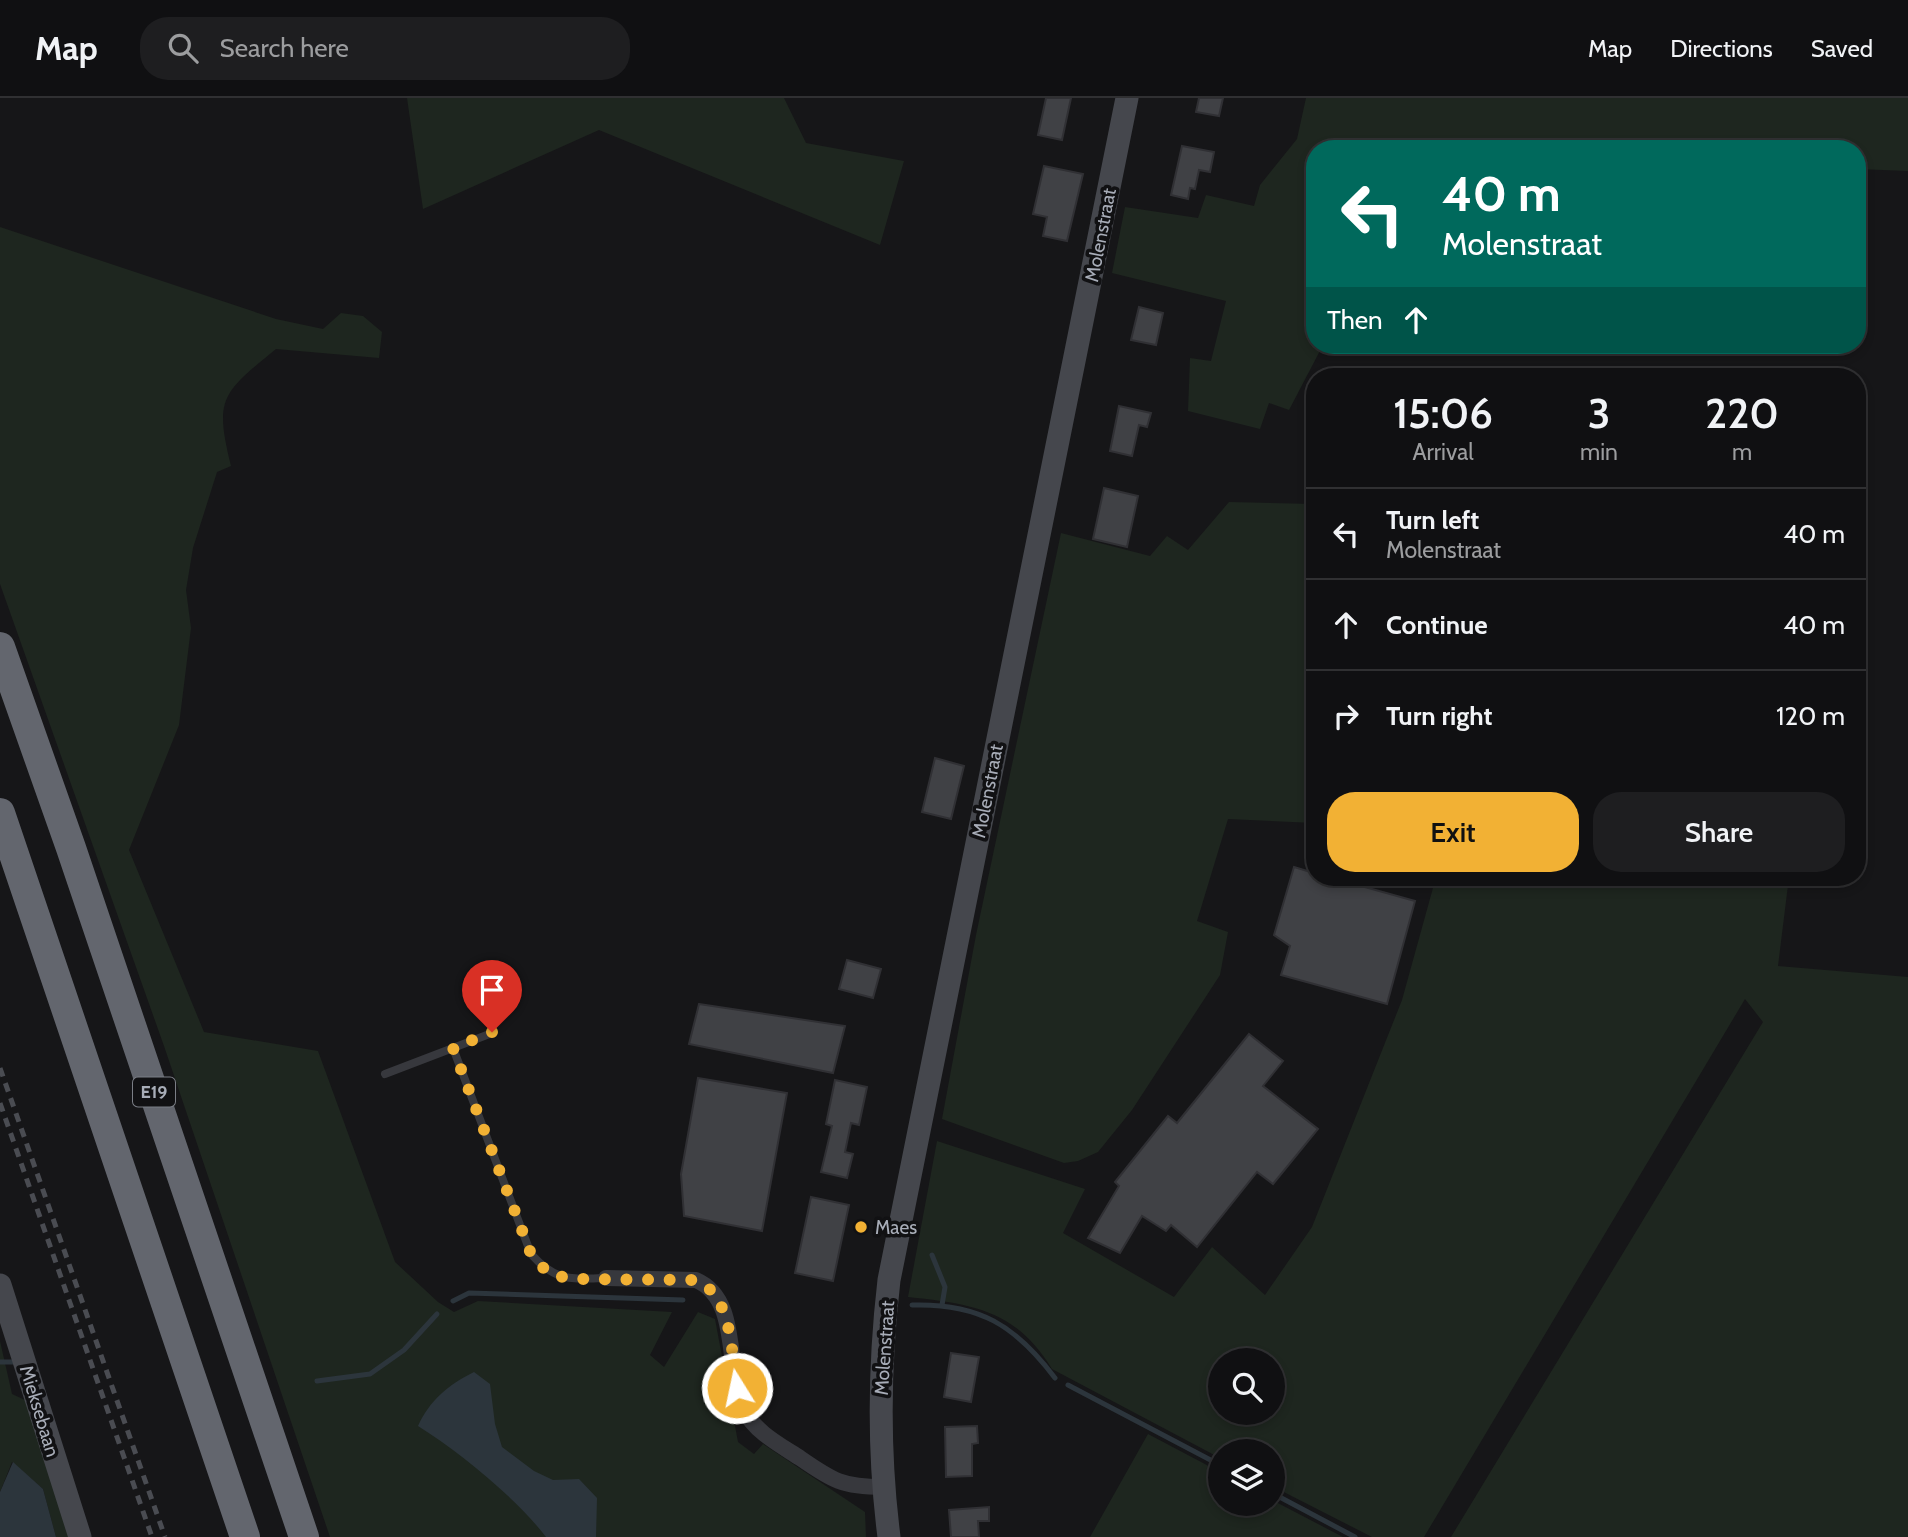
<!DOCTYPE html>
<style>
:root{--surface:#101012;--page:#1e1e20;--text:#f1f3f6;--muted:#9c9d9f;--line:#303032;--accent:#f2b134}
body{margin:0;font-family:Cabin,sans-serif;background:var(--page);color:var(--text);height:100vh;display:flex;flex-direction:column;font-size:26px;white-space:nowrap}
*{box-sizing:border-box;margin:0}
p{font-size:23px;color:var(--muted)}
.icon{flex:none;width:38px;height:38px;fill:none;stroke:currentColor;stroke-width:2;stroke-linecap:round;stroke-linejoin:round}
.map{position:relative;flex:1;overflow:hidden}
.panel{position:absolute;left:1306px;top:270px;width:560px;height:518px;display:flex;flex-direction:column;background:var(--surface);border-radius:28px;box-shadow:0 4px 10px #0003,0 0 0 2px var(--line)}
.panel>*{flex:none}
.guide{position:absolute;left:1306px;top:42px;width:560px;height:214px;border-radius:28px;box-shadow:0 4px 10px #0003,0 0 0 2px var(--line);background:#00695c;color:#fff;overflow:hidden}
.buttons{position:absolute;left:1208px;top:1250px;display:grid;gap:14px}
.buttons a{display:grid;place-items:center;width:77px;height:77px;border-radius:50%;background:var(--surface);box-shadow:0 4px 10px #0003,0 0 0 2px var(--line);font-size:35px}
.pin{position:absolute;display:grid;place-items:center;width:60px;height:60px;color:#fff;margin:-72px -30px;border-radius:50% 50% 50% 0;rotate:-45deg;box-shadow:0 0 7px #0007}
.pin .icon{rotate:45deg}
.me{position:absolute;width:77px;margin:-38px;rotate:350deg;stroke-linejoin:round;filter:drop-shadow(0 0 5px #0008)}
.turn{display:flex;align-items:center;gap:24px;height:147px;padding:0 21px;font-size:32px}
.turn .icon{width:91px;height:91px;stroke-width:2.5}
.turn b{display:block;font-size:49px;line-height:60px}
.then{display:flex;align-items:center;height:66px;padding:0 21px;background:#0003;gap:14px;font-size:26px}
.eta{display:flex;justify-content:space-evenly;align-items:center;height:119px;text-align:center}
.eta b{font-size:42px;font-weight:600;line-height:49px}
.button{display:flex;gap:14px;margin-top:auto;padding:14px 21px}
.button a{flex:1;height:80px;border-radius:28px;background:var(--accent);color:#111;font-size:28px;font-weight:600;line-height:80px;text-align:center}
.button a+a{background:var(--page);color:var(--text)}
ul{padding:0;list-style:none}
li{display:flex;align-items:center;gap:21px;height:91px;padding:0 21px;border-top:2px solid var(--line)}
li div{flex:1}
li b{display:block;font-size:26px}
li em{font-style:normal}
header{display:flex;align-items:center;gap:42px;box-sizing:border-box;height:98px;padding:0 35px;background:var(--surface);border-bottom:2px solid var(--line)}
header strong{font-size:33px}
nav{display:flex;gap:38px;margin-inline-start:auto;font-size:24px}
.search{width:490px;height:63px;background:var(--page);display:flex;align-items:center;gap:18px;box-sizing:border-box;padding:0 24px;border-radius:28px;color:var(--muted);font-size:26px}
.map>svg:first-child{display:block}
.green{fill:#1e261f;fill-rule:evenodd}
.water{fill:#2c353c}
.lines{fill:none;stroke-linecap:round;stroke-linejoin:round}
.stream{stroke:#2c353c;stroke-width:5}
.building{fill:#404145;stroke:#303034;stroke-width:2}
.lane{stroke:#37383d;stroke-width:8}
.street{stroke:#37383d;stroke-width:16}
.secondary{stroke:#45474d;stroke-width:23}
.highway{stroke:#63666e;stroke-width:30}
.rail{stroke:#4a4c52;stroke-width:5;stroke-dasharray:9 7;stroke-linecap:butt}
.route{stroke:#f2b134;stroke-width:12;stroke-dasharray:0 21.6}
.poi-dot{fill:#f2b134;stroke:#111113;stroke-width:2.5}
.labels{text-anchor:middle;stroke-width:7;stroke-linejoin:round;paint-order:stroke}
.shield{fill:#111113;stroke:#7b7e86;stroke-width:2}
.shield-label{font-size:18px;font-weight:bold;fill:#a8adb8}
.street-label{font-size:19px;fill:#a8adb8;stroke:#111113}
.poi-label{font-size:19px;fill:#a8adb8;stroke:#111113;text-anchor:start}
</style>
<header>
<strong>Map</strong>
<div class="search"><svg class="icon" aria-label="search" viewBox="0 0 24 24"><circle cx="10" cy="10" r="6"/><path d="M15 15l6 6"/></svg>Search here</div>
<nav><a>Map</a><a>Directions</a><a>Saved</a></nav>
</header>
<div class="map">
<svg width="1908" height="1439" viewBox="0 0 1908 1439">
<rect width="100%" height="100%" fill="#161618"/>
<g class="green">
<path d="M 407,0 L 784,0 L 806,45 L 904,63 L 880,147 L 599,32 L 423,111 Z"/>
<path d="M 1306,0 L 1908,0 L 1908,73 L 1857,71 L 1857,51 L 1314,51 L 1314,247 L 1323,247 L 1289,312 L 1269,305 L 1260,331 L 1188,313 L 1190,260 L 1211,263 L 1226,203 L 1112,175 L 1125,109 L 1198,120 L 1206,97 L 1254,108 L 1260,87 L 1297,41 Z"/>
<path d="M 0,129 L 276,221 L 323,231 L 341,215 L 363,218 L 382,234 L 379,260 L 276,251 C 222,295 214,300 231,368 L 217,374 L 193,450 L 186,492 L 191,530 L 179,627 L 129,752 L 204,934 L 318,953 L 395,1164 L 438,1204 L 454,1214 L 478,1203 L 672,1214 L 650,1257 L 664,1269 L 698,1214 L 715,1221 L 738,1344 L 754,1356 L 763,1346 L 865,1414 L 866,1439 L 330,1439 L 164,948 L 0,486 Z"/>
<path d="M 1229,404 L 1314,406 L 1314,725 L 1228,721 L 1197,823 L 1228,834 L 1220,877 L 1132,1012 L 1098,1054 L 1078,1063 L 1064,1065 L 942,1021 L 976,837 L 1061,435 L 1150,458 L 1167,438 L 1188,452 Z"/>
<path d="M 1436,779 L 1789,779 L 1778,868 L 1908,879 L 1908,1439 L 1451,1439 L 1763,924 L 1745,901 L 1424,1439 L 1372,1439 L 1272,1388 L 1272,1353 L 1220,1353 L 1220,1360 L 1052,1271 C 1016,1212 973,1206 908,1199 L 937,1043 L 1085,1091 L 1063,1135 L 1174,1199 L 1212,1149 L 1265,1197 L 1312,1129 L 1402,902 ZM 1220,1262 L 1272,1262 L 1272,1314 L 1220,1314 Z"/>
<path d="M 0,1243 L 12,1296 L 27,1303 L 69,1439 L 56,1439 L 43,1391 L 12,1364 L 0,1394 Z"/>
<path d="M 1148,1336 L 1220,1374 L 1220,1405 L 1272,1405 L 1272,1402 L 1343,1439 L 1090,1439 Z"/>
</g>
<g class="water">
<path d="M 474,1274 L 490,1286 L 495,1326 L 502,1349 L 534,1373 L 553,1382 L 579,1381 L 597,1400 L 596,1439 L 546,1439 C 516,1400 461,1355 418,1328 C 430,1302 448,1287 474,1274 Z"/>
<path d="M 13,1364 L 43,1391 L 56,1439 L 0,1439 L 0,1394 Z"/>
</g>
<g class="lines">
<g class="stream">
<path d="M 932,1157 L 945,1189 L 942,1207"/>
<path d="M 453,1203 L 469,1195 L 683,1202"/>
<path d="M 912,1207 C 979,1205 1015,1227 1055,1280"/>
<path d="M 0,1264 L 14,1264"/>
<path d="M 317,1283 L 370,1276 L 404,1252 L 437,1216"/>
<path d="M 1068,1287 L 1220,1367"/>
<path d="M 1272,1395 L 1355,1439"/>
</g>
</g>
<g class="building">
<path d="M 1046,0 L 1071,0 L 1062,42 L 1038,37 Z"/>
<path d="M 1199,0 L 1223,0 L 1219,18 L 1196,14 Z"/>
<path d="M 1182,48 L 1214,54 L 1210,74 L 1199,72 L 1195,91 L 1190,90 L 1188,101 L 1171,97 Z"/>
<path d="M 1044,68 L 1083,76 L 1067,143 L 1043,138 L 1047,119 L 1033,116 Z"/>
<path d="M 1139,209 L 1163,215 L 1156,247 L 1131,242 Z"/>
<path d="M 1119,308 L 1151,315 L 1147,329 L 1139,327 L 1132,358 L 1110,353 Z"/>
<path d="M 1104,390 L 1138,398 L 1127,449 L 1093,441 Z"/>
<path d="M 935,660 L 964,668 L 951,721 L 922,714 Z"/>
<path d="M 1294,769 L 1314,775 L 1314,779 L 1329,779 L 1415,803 L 1387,906 L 1281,877 L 1290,848 L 1274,837 Z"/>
<path d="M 847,862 L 881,871 L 873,900 L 839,891 Z"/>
<path d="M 699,906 L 845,928 L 833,975 L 689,946 Z"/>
<path d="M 1249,936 L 1283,963 L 1263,988 L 1318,1031 L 1273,1086 L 1257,1074 L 1197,1149 L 1171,1127 L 1166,1133 L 1142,1118 L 1120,1155 L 1088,1140 L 1119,1088 L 1115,1084 L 1168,1018 L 1177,1025 Z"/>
<path d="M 698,980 L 787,995 L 762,1133 L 684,1118 L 681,1076 Z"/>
<path d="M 835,982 L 867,989 L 859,1027 L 851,1025 L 845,1054 L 853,1056 L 847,1080 L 821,1074 L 832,1028 L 826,1026 Z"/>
<path d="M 811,1099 L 849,1107 L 833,1183 L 795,1175 Z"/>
<path d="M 951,1255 L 979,1259 L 971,1304 L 944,1299 Z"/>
<path d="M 977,1328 L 978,1345 L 972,1346 L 972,1378 L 946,1379 L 945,1329 Z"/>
<path d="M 989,1409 L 989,1423 L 978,1423 L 979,1439 L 951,1439 L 949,1412 Z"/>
</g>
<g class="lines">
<g class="lane">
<path d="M 453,950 L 492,935"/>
<path d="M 385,976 L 453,950 L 531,1156 C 556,1184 570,1181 606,1180"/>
</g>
<path class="street" d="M 606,1180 L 696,1182 C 742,1202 724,1273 744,1312 C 755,1334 780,1347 800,1360 C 833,1383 843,1389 883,1389"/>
<g class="secondary">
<path d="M 0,1187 L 80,1439"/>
<path d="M 889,1439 C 878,1353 879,1268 889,1182 L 1127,0"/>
</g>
<g class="highway">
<path d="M 0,549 L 71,750 L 304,1439"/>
<path d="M 0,715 L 245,1439"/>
</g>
<g class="rail">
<path d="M 0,970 L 165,1439"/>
<path d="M 0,1005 L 152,1439"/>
</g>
</g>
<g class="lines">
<path class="route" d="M 492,934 L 453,950 L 531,1156 L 548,1175 L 570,1181 L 696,1182 C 733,1198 731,1255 737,1290"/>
</g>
<circle class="poi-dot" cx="861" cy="1129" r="7"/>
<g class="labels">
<rect class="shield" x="133" y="979.5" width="42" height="29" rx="5"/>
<g class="shield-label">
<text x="154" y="1000">E19</text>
</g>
<g class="street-label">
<text transform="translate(1100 137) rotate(-79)" y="7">Molenstraat</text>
<text transform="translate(987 693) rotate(-79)" y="7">Molenstraat</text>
<text transform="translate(884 1250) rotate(-86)" y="7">Molenstraat</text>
<text transform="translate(40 1313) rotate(73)" y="7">Mieksebaan</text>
</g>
<g class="poi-label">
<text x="875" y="1136">Maes</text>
</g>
</g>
</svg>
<div class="buttons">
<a><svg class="icon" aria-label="search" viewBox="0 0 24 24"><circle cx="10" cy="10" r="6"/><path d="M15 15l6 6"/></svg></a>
<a><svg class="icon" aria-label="layers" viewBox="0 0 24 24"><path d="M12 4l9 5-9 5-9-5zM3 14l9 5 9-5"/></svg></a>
</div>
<div class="pin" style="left:492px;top:934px;background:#d93025"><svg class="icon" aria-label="arrive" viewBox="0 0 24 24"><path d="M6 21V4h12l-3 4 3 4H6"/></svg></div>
<svg class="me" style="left:737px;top:1290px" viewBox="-20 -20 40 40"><circle r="17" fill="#f2b134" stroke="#fff" stroke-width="3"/><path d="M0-11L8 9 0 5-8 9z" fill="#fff"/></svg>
<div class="guide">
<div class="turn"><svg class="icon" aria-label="left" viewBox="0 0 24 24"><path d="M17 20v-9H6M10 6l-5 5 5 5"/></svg><div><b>40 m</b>Molenstraat</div></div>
<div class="then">Then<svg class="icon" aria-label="ahead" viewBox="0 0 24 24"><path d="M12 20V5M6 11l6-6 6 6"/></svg></div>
</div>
<section class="panel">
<div class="eta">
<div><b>15:06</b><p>Arrival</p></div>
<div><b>3</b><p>min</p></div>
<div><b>220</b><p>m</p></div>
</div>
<ul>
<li><svg class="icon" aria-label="left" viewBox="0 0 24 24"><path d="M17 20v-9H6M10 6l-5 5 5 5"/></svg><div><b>Turn left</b><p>Molenstraat</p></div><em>40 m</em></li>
<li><svg class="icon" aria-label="ahead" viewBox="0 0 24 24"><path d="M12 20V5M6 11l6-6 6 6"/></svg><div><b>Continue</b></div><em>40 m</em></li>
<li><svg class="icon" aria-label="right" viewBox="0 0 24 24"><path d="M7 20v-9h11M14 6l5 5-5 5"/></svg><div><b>Turn right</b></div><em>120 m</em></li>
</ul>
<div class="button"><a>Exit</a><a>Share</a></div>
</section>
</div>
